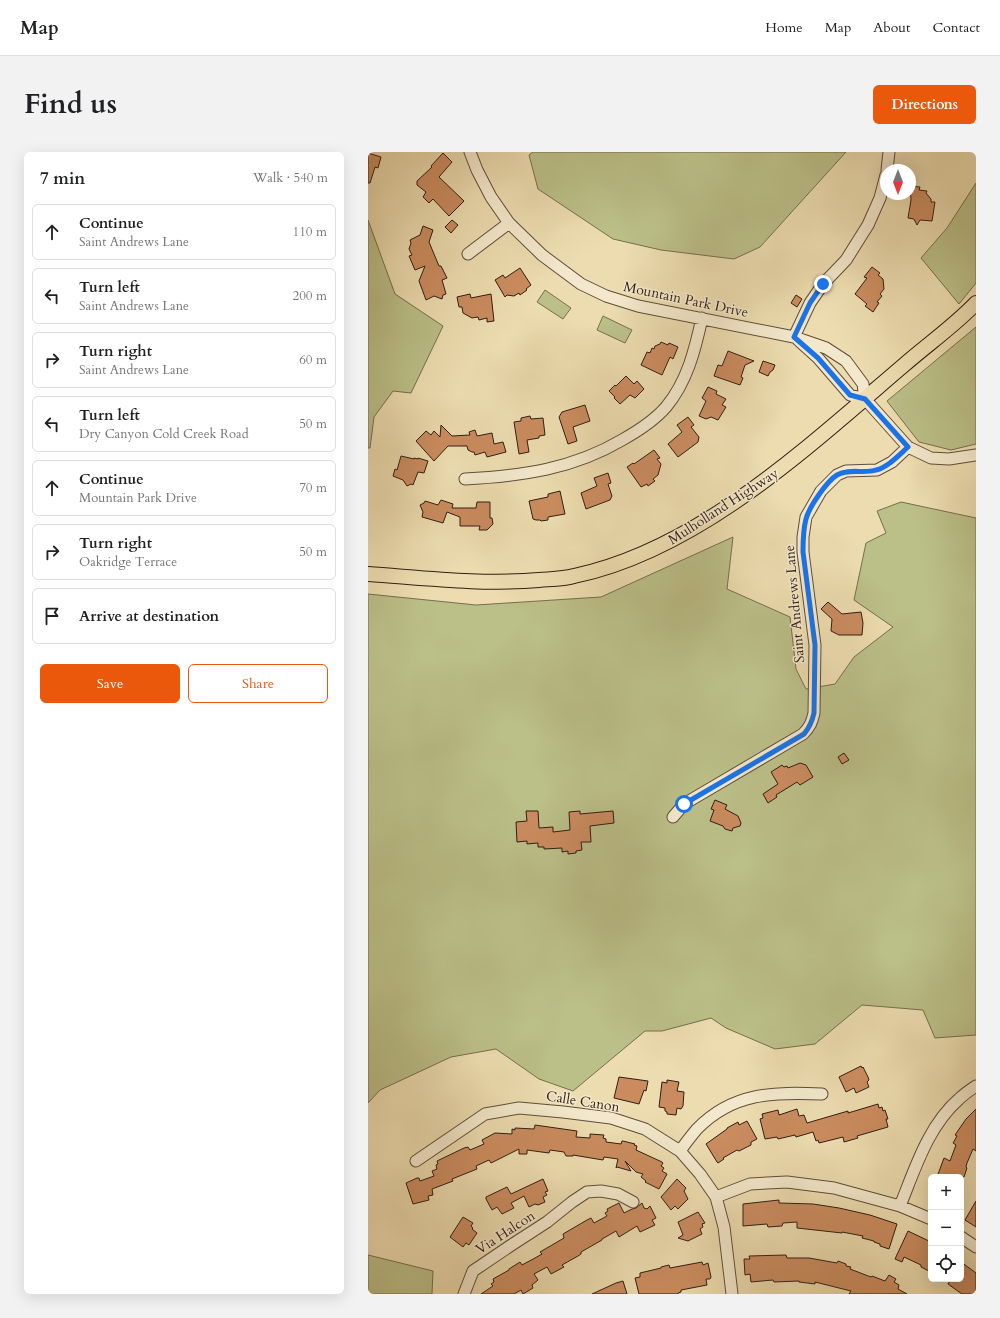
<!DOCTYPE html>
<meta charset="utf-8">
<style>
body{margin:0;font-family:Cardo,serif;background:#f2f2f2;color:#202124}
.controls{position:absolute;right:12px;bottom:12px;display:grid;overflow:hidden;border-radius:6px;box-shadow:0 4px 16px #0002}
.controls button{width:36px;height:36px;display:grid;place-items:center;padding:0;border:0;border-bottom:1px solid #e0e0e0;background:#fff;color:#202124;font:20px sans-serif}
.compass{position:absolute;left:512px;top:12px;width:36px;height:36px;border-radius:50%;background:#fff;box-shadow:0 4px 16px #0002;rotate:180deg}
.stop{position:absolute;width:12px;height:12px;margin:-9px;border:3px solid #1a73e8;border-radius:50%;background:#fff}
.stop.end{background:#1a73e8;border-color:#fff;box-shadow:0 1px 4px #0008}
.list{margin:0;padding:0;list-style:none}
h2{display:flex;justify-content:space-between;align-items:center;height:52px;margin:0;padding:0 16px;font-size:17px}
h2 small{font-size:13px;font-weight:400;color:#757577}
.list li{display:grid;grid-template-columns:26px 1fr auto;gap:12px;align-items:center;box-sizing:border-box;height:56px;margin:0 8px 8px;padding:0 8px;border:1px solid #e0e0e0;border-radius:6px}
.list b{display:block;font-size:15px;white-space:nowrap}
.list p{margin:0;font-size:13px;white-space:nowrap;color:#757577}
.list em{font-size:13px;font-style:normal;color:#757577}
.actions{display:flex;gap:8px;padding:12px 16px}
.actions a{flex:1;padding:9px 0;border:1px solid #ea580c;border-radius:6px;text-align:center;font-size:14px;color:#ea580c}
.actions .main{background:#ea580c;color:#fff}
.icon{flex:none;width:22px;height:22px;fill:none;stroke:currentColor;stroke-width:2;stroke-linecap:round;stroke-linejoin:round}
.map{position:relative;flex:none;width:608px;height:1142px;overflow:hidden;border-radius:6px}
header{display:flex;align-items:center;gap:24px;box-sizing:border-box;height:56px;padding:0 20px;background:#fff;border-bottom:1px solid #e0e0e0}
header strong{font-size:19px}
nav{display:flex;gap:22px;margin-inline-start:auto;font-size:14px}
.intro{display:flex;align-items:center;justify-content:space-between;box-sizing:border-box;height:96px;padding:0 24px}
h1{margin:0;font-size:28px}
.button{padding:10px 18px;border-radius:6px;background:#ea580c;color:#fff;font-size:14px;font-weight:700}
main{display:flex;gap:24px;padding:0 24px}
aside{flex:1;background:#fff;border-radius:6px;box-shadow:0 4px 16px #0002}
.map>svg:first-child{display:block}
.green{fill:#bbbf88;stroke:#766e4e}
.building{fill:#ca8c5f;stroke:#311d14}
.lines{fill:none;stroke-linecap:round;stroke-linejoin:round}
.minor-casing{stroke:#604d3b;stroke-width:13}
.major-casing{stroke:#311d14;stroke-width:16}
.minor{stroke:#f3e8cb;stroke-width:11}
.major{stroke:#ecdcaf;stroke-width:14}
.route{stroke:#1a73e8;stroke-width:5}
.labels{text-anchor:middle;stroke-width:3;stroke-linejoin:round;paint-order:stroke}
.street-label{font-size:14px;fill:#311d14;stroke:#f3e8cb}
</style>
<header>
<strong>Map</strong>
<nav><a>Home</a><a>Map</a><a>About</a><a>Contact</a></nav>
</header>
<div class="intro"><h1>Find us</h1><a class="button">Directions</a></div>
<main>
<aside>
<h2>7 min<small>Walk · 540 m</small></h2>
<ul class="list">
<li><svg class="icon" aria-label="ahead" viewBox="0 0 24 24"><path d="M12 20V5M6 11l6-6 6 6"/></svg><div><b>Continue</b><p>Saint Andrews Lane</p></div><em>110 m</em></li>
<li><svg class="icon" aria-label="left" viewBox="0 0 24 24"><path d="M17 20v-9H6M10 6l-5 5 5 5"/></svg><div><b>Turn left</b><p>Saint Andrews Lane</p></div><em>200 m</em></li>
<li><svg class="icon" aria-label="right" viewBox="0 0 24 24"><path d="M7 20v-9h11M14 6l5 5-5 5"/></svg><div><b>Turn right</b><p>Saint Andrews Lane</p></div><em>60 m</em></li>
<li><svg class="icon" aria-label="left" viewBox="0 0 24 24"><path d="M17 20v-9H6M10 6l-5 5 5 5"/></svg><div><b>Turn left</b><p>Dry Canyon Cold Creek Road</p></div><em>50 m</em></li>
<li><svg class="icon" aria-label="ahead" viewBox="0 0 24 24"><path d="M12 20V5M6 11l6-6 6 6"/></svg><div><b>Continue</b><p>Mountain Park Drive</p></div><em>70 m</em></li>
<li><svg class="icon" aria-label="right" viewBox="0 0 24 24"><path d="M7 20v-9h11M14 6l5 5-5 5"/></svg><div><b>Turn right</b><p>Oakridge Terrace</p></div><em>50 m</em></li>
<li><svg class="icon" aria-label="arrive" viewBox="0 0 24 24"><path d="M6 21V4h12l-3 4 3 4H6"/></svg><div><b>Arrive at destination</b></div></li>
</ul>
<div class="actions"><a class="main">Save</a><a>Share</a></div>
</aside>
<div class="map">
<svg width="608" height="1142" viewBox="0 0 608 1142">
<rect width="100%" height="100%" fill="#ecdcaf"/>
<filter id="stains"><feTurbulence type="fractalNoise" baseFrequency=".005" numOctaves="4"/><feColorMatrix values="0 0 0 0 .2 0 0 0 0 .09 0 0 0 0 .02 0 0 0 .5 -.17"/></filter>
<radialGradient id="worn" r=".72"><stop offset=".6" stop-color="#630" stop-opacity="0"/><stop offset="1" stop-color="#630" stop-opacity=".3"/></radialGradient>
<path class="green" d="M165,0H478L392,95L366,107L293,98L245,87L170,37L161,3Z
M608,31V131L591,152L553,106L579,76Z
M0,68L27,142L75,174L43,241L25,239L6,265L2,296H0Z
M177,138L203,156L195,167L169,150Z
M235,164L264,178L257,191L229,178Z
M608,175V292L583,298L551,290L519,249Z
M533,350L608,366V883L567,886L555,858L494,853L447,892L407,897L358,876L343,866L294,879H277L205,939L171,927L128,897L83,905L12,938L0,951V442L108,453L233,445L365,385L359,437L422,465L428,517L438,537L467,532L486,505L525,475L486,448L498,391L518,381L509,359Z
M0,1103L65,1119L64,1142H0Z"/>
<path class="building" d="M0,1L13,5L10,16L7,15L2,31H0Z
M75,1L84,10L71,25L96,49L81,64L65,47L61,51L55,45L58,40L49,33V29L64,15L63,14Z
M542,34L552,35L551,38L559,39L558,41L563,47V50H567L564,69L552,68L549,73L546,67L540,66L543,48Z
M84,68L90,73L83,81L77,75Z
M55,74L65,78L61,90L71,114H73L79,126L74,128L78,142L75,143L74,147L66,144L58,148L51,129L57,114L47,118L41,104L44,103L41,97L43,91L42,88L52,83Z
M504,115L512,121L510,123L515,127L516,137L512,142L514,144L509,150L511,151L505,160L497,154L499,152L487,142L499,126L496,125Z
M152,116L163,133L158,137L159,138L152,143L151,141L146,144L139,143L137,145L127,128L135,123L137,126Z
M102,142L103,146L123,142L126,169L119,170V166L111,168L110,165L104,166L95,161L94,155H91L89,145Z
M428,143L434,147L429,155L423,151Z
M293,190L300,193L301,191L310,195L305,207L302,205L294,223L273,213L279,200L282,201L284,196L286,197L287,194L292,192Z
M360,199L386,209L377,213L373,225L375,226L372,233L346,224L350,213L354,214Z
M395,209L407,213L405,218L402,220L400,224L391,220Z
M258,224L266,232L269,229L276,237L267,246L262,243L252,252L246,246L247,245L241,239L247,233L248,234Z
M340,235L349,239L348,242L358,247L354,253L358,255L350,268L343,265L338,267L331,264L338,249L334,246Z
M217,253L222,269L205,275L209,289L200,292L191,265L194,260Z
M162,264L163,267L175,266L177,283L171,284V286L159,288L161,300L151,302L146,270L153,269V266Z
M320,265L326,273L323,275L331,285L330,290L310,305L300,292L314,280L309,273Z
M73,273L84,284L102,283L101,280L107,278L109,284L124,281L126,292L135,290L138,300L119,305L117,300L107,303L106,300H104L100,298L99,294H80L66,309L48,289L58,279L63,283L66,279L72,285Z
M286,298L292,306L289,307L293,312L290,323L285,327L287,329L280,334L279,332L273,335L259,315L265,311L266,312Z
M33,304L46,307V306L50,307V306L60,309L56,321L50,320L45,333L43,332L39,334L35,328L25,324L27,317L29,318Z
M240,321L243,331L240,332L244,344L242,348L218,357L213,341L229,334L226,326Z
M192,339L197,362L180,365V368L173,369L172,368H168L165,367L161,349L180,345V342Z
M73,348L85,352L84,356H108L109,350H122V366H124L125,372L119,378H111L112,374H92V365L79,360L75,371L54,365L55,360L52,353L56,351L57,349L70,353Z
M460,450L474,462L493,460L495,471L494,483H471L463,479L464,467L453,457Z
M476,601L481,608L474,612L470,605Z
M432,611L438,613L445,625L432,633L429,630L408,643L409,645L400,651L395,642L410,632L403,620L414,613L416,615L419,614L420,616Z
M347,648L359,653L357,657L370,664L373,671L372,674L365,676L364,679L357,677L355,674L342,669L346,658L343,657Z
M158,659H170L171,676L185,675V680L202,678L201,660L212,659V662L245,659L246,671L222,674L223,690H213L214,698L208,699V701L200,702V699L194,700V696L176,697V695H170V691L159,692V689L149,690L148,670L159,669Z
M493,914L494,916L495,915L500,925L501,928L499,930L501,935L488,941L486,936L478,940L471,925Z
M251,925L280,929L278,939L276,938L271,952L246,946Z
M299,928L311,930L309,939L316,940L315,954L313,957L309,956L308,963L299,962V960L297,959V956L291,955L294,930L299,931Z
M510,952L511,956L514,955L515,959L517,958L520,967H518L520,975L489,984L490,986L476,990L475,985L451,991L450,988L448,989L445,980L428,985L427,983L410,987L409,985L397,987L392,967L395,966L394,962L410,958L411,963L429,957L431,964L436,963L439,971L480,959V961Z
M608,957V999L605,997L599,1011L598,1015L599,1016L596,1025H569L576,1006L582,1009L588,993L585,991L589,984L587,983L598,967Z
M379,969L389,987L383,990V993L371,999L369,998L355,1006L356,1007L350,1011L349,1010L338,992L359,977V976L370,970L371,973Z
M167,973L209,979L208,985L222,986V982L236,983L235,986L238,987V990L253,992L254,989H255L267,992L266,993L269,994L268,998L294,1010L295,1011L293,1014L296,1016L294,1019L299,1022L291,1037L277,1030L278,1029L273,1025L275,1022L268,1020L257,1009L263,1019L249,1015L248,1016L250,1007L236,1005L235,1008L205,1003V1004H198L196,1000L182,998L181,1001L159,998V1002H151V997L123,1011L121,1008L108,1014L109,1017L84,1027L85,1029L64,1037L65,1043L60,1044L61,1048L45,1052L38,1031L49,1026H51L52,1029L66,1024L64,1019L69,1017L68,1013L70,1012L69,1009L96,996L100,995L102,998L116,992L114,988L127,981L144,982V977L147,978V976L166,977Z
M175,1027L180,1039L177,1040L179,1043L175,1045L177,1050L170,1053L167,1052L161,1055L156,1044L143,1051L146,1056L134,1062L129,1055L124,1058L118,1047V1045L139,1035L143,1042Z
M309,1027L318,1036L316,1039L320,1047L310,1057L307,1054L303,1058L293,1045Z
M411,1048V1051L445,1052L471,1056L502,1063L529,1072L521,1097L512,1094V1092L506,1090V1089L494,1086L495,1084L474,1080V1081L429,1076V1070L415,1071L414,1074L400,1075L399,1072L375,1074V1052Z
M608,1049V1075L597,1068Z
M251,1051L256,1061L264,1057L268,1056L274,1051L276,1056L279,1057L282,1054L288,1066L284,1068L287,1073L272,1080L269,1074L251,1085L248,1079L234,1087V1088L213,1100V1102L210,1104L194,1113L196,1115L183,1122L179,1115L166,1122L170,1128L164,1133L165,1136L155,1142L153,1138L146,1142H113L125,1134L123,1132L126,1130L125,1127L141,1118V1117L152,1110L154,1113L167,1106L174,1102L172,1100L196,1086L195,1082L219,1068L223,1066L226,1071L239,1064L237,1061L240,1059L239,1057Z
M330,1060L337,1071L334,1072L335,1075L332,1077L334,1082L320,1089L310,1086L315,1083L310,1070Z
M95,1065L105,1071L103,1074L105,1076L104,1077L109,1081L101,1093L98,1091L95,1095L82,1085Z
M540,1079L563,1090V1120L553,1115V1113L536,1105L534,1110L527,1107Z
M418,1103L419,1106H441L469,1111L470,1109L478,1112V1114L483,1115L482,1117L503,1125L504,1124L517,1129L521,1123L528,1127L526,1130L531,1133L530,1137L539,1142H481L483,1139L447,1130V1132L431,1130V1129L406,1130L405,1128L383,1130L382,1122L377,1123L376,1107H382L381,1104Z
M334,1110L335,1113L340,1111L343,1125L342,1127H338L339,1133L313,1138V1140L310,1141V1142H271L267,1126L272,1125V1121L293,1116V1115L301,1113L302,1116Z
M593,1110L608,1121V1142H594L580,1132L583,1127H593Z
M255,1129L259,1142H224L248,1131Z"/>
<g class="lines">
<g class="minor-casing">
<path id="minor" d="M102,0L109,18L123,45L141,71L174,103L213,132L238,144L270,154L426,185L458,196L478,209L495,232L497,247
M519,18L521,0
M100,102L141,71
M426,185L442,151L455,132L478,108L500,73L512,46L518,23
M430,188L450,206L482,243L497,247
M497,247L540,295L563,306L581,307L608,303
M97,327C154,324 205,317 254,288C270,279 286,269 298,255C319,230 327,198 334,166
M305,665L316,652L435,582C442,575 444,570 446,561L447,493L435,400V385L438,365L453,339L469,323L478,319L509,318L524,310L540,295
M312,999C317,992 323,984 329,977C365,940 406,940 454,942
M48,1009L117,962L151,956L195,960L243,966L277,977L312,999L332,1022L348,1045L356,1075L364,1142
M348,1045L382,1032L419,1030L466,1036L532,1054L563,1067
M532,1054C547,1017 560,974 591,947C596,942 602,938 608,934
M593,1085L608,1095
M96,1142L105,1119L145,1092L179,1070L204,1050L219,1040L233,1039L250,1042L265,1050"/>
</g>
<g class="major-casing">
<path id="major" d="M0,422C57,426 114,433 171,428C183,427 195,427 206,424C331,398 442,293 536,213C560,192 586,174 608,151"/>
</g>
<use href="#minor" class="minor"/>
<use href="#major" class="major"/>
</g>
<g class="lines">
<path class="route" d="M316,652L436,582C442,575 444,570 446,561L447,493L435,400C435,389 435,378 438,367C441,355 459,329 469,323C481,316 496,322 508,318C520,315 531,303 540,295L497,247L482,243L450,206L426,185L442,151L455,132"/>
</g>
<g class="labels">
<g class="street-label">
<text transform="translate(318 147) rotate(12)" y="5">Mountain Park Drive</text>
<text transform="translate(355 354) rotate(-33)" y="5">Mulholland Highway</text>
<text transform="translate(426 452) rotate(-95)" y="5">Saint Andrews Lane</text>
<text transform="translate(215 949) rotate(9)" y="5">Calle Canon</text>
<text transform="translate(137 1080) rotate(-33)" y="5">Via Halcon</text>
</g>
</g>
<rect width="100%" height="100%" filter="url(#stains)"/>
<rect width="100%" height="100%" fill="url(#worn)"/>
</svg>
<div class="controls">
<button>+</button>
<button>−</button>
<button><svg class="icon" aria-label="locate" viewBox="0 0 24 24"><circle cx="12" cy="12" r="6"/><path d="M12 2v4M12 18v4M2 12h4M18 12h4"/></svg></button>
</div>
<svg class="compass" viewBox="-18 -18 36 36"><path d="M0-13l5 13h-10z" fill="#e53935"/><path d="M0 13l5-13h-10z" fill="#757577"/></svg>
<div class="stop" style="left:316px;top:652px"></div>
<div class="stop end" style="left:455px;top:132px"></div>
</div>
</main>
